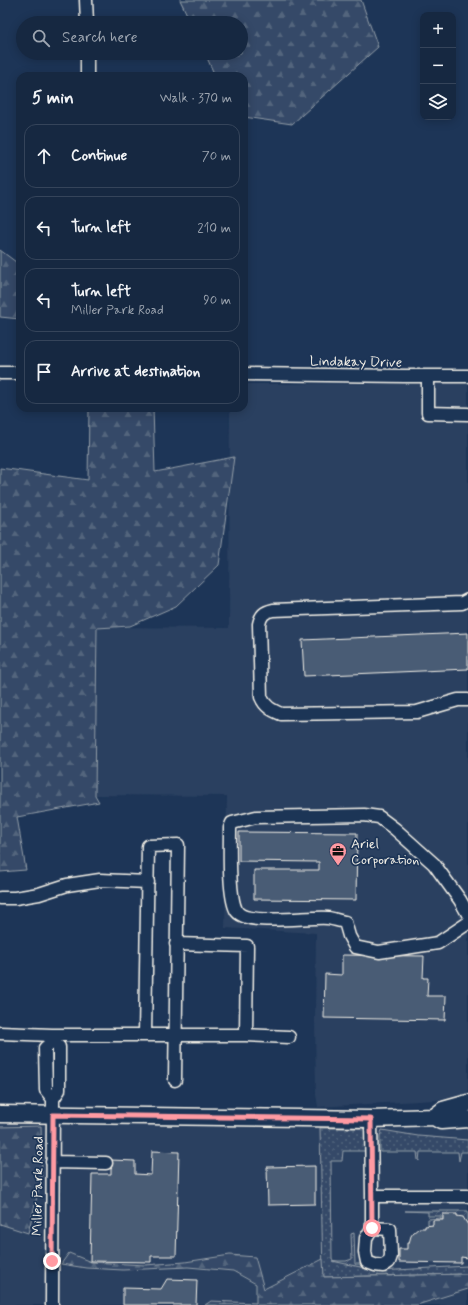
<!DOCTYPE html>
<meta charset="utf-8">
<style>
body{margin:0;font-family:Mynerve,sans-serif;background:#23344c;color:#f1f3f6}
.controls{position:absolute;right:12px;top:12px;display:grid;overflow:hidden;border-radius:8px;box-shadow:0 2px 10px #0003}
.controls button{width:36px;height:36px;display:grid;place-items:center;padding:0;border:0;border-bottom:1px solid #35445a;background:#162841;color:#f1f3f6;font:20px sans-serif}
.stop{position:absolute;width:12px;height:12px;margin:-9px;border:3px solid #ff9aa2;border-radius:50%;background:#fff}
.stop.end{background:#ff9aa2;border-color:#fff;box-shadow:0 1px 4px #0008}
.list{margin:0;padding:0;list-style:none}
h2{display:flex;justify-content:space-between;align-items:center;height:52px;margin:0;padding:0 16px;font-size:17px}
h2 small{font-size:13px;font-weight:400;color:#9ea6b1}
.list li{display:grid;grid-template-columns:26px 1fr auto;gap:12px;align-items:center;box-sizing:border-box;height:64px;margin:0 8px 8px;padding:0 8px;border:1px solid #35445a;border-radius:12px}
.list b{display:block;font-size:15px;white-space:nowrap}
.list p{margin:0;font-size:13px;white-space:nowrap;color:#9ea6b1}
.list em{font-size:13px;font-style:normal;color:#9ea6b1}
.icon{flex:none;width:22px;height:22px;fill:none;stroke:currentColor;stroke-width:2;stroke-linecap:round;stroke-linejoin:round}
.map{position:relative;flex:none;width:468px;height:1305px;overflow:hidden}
.search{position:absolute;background:#162841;box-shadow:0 2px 10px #0003;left:16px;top:16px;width:232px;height:44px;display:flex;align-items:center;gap:10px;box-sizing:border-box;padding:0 14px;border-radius:22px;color:#9ea6b1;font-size:15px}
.panel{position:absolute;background:#162841;box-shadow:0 2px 10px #0003;left:16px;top:72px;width:232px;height:340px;border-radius:12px}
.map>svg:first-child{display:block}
.built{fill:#2a4060}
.grass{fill:url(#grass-dots);stroke:#949ea8}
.forest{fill:url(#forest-firs);stroke:#949ea8}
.garden{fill:url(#garden-furrows);stroke:#949ea8}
.building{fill:#485b74;stroke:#f4f1e8}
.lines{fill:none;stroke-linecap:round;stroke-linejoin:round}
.minor-casing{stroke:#f4f1e8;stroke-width:15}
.major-casing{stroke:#f4f1e8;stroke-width:19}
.minor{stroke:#1d3557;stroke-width:12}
.major{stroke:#1d3557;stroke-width:16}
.route{stroke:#ff9aa2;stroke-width:5}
.labels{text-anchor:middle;stroke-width:3.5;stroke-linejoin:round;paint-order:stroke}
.street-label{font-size:14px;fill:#f4f1e8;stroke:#1d3557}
.poi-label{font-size:14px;fill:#f4f1e8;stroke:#1d3557;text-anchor:start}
</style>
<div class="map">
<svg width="468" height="1305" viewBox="0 0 468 1305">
<defs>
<pattern id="grass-dots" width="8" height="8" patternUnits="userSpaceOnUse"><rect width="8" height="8" fill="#354a67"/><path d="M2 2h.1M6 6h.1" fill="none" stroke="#53657d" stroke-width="1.8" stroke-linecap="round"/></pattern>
<pattern id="forest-firs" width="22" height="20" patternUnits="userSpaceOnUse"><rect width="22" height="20" fill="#354a67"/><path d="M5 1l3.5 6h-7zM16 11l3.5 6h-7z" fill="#53657d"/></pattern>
<pattern id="garden-furrows" width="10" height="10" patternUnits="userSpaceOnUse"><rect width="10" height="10" fill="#354a67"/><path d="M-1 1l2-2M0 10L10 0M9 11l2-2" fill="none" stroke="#53657d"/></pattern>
</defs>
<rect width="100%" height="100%" fill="#1d3557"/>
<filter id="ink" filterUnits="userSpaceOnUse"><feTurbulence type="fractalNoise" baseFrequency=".025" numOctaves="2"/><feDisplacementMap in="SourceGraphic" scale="8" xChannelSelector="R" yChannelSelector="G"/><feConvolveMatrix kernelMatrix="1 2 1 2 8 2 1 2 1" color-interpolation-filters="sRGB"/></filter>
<g filter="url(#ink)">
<path class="built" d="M468,383V1098L318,1107L316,1095L315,1020L316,933L225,928L227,796L95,795L97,627L229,628L230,408H244V384Z
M0,1114L468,1121V1305H0Z"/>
<path class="grass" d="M320,1128H363L369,1135L367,1151H343L342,1161H331L332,1260L379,1271L467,1266L468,1274L323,1277Z
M382,1130L418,1136L468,1140V1152H461L459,1161L458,1152H420L419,1161L418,1160L417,1152H380V1136Z"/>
<path class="forest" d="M180,0H361L378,47L292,124L244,117V76H215L205,53H241V23H191Z
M0,250L20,265V319L0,317Z
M89,408H153L155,472L234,457L219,565L176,606L130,626L97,628L95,795L99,802L17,817L26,870L0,872V468L88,480Z
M41,1126L42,1176L28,1233L0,1224V1127Z
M69,1253L91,1262L145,1265L185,1262L230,1255L255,1257L264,1289L323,1259L324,1277L468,1274V1289L417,1305H205L211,1301L256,1303V1284L233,1271L188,1267L123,1270L86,1268L61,1264Z"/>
<path class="garden" d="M405,1211H468V1225C463,1214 454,1216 443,1214V1220H434L433,1225L428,1226V1219L441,1218V1216H428V1212Z
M354,1233L355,1264H364L379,1271L332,1261H346L352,1259L351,1234Z"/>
<path class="building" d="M468,633V669L304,676L302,640Z
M239,832L357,833L356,900L254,899V870H319V862L239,861Z
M342,955L424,956L423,978H428L427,996H446L445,1020L324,1018L325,974L342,975Z
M152,1151L179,1152L176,1256H151V1262L90,1261L92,1174H111V1160L135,1161V1174L151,1175Z
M315,1166V1204L268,1205L267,1167Z
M443,1214H457V1216L463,1217L466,1222L468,1225V1258L461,1257V1263L399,1262V1249H407V1243H409L411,1236L413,1233L419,1228H425V1226L433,1225V1220H443Z
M167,1279L197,1280L196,1305H123V1288L161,1289Z"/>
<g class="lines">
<g class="minor-casing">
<path id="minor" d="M86,0L87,23
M87,53V76
M0,373H20
M244,374L405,376H468
M428,376V413L468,414
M468,600L462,603L273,610C264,612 261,615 259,624L261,697C265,707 272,710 281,714L417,712L458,700H468
M0,898H15L39,894L67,885L100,880L148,882
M468,914L460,900L434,864L395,829L379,817L364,815L256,817L232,823L230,828C230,847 228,894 236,910C244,927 310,916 328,918C333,919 340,921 345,922L349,936L355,947L379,952L438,943L468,923
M176,944L247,946L246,1035
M0,1033L52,1035V1042
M52,1035H246L289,1037
M145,1035L148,846L178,845L175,1080
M52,1042L45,1048L46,1090L53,1099
M371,1119L372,1196H468
M52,1162L106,1163
M372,1196V1228L366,1238L365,1252L367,1262L375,1265L383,1266L389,1262L391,1256L390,1229L372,1228
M52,1305L53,1099L59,1090V1047L52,1042"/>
</g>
<g class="major-casing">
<path id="major" d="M0,1114L371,1119L434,1117L441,1121L468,1119
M434,1117L443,1110L468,1103"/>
</g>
<use href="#minor" class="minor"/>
<use href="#major" class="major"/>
</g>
</g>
<g class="lines" filter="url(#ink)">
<path class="route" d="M52,1261L53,1115L371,1119L372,1228"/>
</g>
<defs>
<g id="office-pin" transform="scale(0.9)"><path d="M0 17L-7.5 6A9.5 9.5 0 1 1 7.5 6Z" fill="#ff9aa2" stroke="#1d3557"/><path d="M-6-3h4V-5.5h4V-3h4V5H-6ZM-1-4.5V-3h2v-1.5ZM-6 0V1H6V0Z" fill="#111"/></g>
</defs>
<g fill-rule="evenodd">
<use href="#office-pin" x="338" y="851"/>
</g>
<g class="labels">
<g class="street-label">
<text transform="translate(356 361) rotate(1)" y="5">Lindakay Drive</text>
<text transform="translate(37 1186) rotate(-89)" y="5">Miller Park Road</text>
</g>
<g class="poi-label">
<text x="351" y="848">Ariel<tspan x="351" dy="16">Corporation</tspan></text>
</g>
</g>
</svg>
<div class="controls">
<button>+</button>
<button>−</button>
<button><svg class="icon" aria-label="layers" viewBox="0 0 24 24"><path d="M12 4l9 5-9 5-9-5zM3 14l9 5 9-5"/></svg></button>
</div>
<div class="stop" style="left:372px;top:1228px"></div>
<div class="stop end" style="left:52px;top:1261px"></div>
<div class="search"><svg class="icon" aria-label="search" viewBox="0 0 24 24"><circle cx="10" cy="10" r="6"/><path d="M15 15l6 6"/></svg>Search here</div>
<section class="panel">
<h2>5 min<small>Walk · 370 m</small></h2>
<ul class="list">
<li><svg class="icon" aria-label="ahead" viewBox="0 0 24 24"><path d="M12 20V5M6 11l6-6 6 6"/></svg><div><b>Continue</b></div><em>70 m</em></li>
<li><svg class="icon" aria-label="left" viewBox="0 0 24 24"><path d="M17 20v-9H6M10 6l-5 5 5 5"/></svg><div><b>Turn left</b></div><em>210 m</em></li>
<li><svg class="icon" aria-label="left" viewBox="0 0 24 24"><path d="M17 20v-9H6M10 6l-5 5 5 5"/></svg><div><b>Turn left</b><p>Miller Park Road</p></div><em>90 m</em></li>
<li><svg class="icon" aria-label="arrive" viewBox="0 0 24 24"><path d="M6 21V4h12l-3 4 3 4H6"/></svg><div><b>Arrive at destination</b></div></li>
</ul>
</section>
</div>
